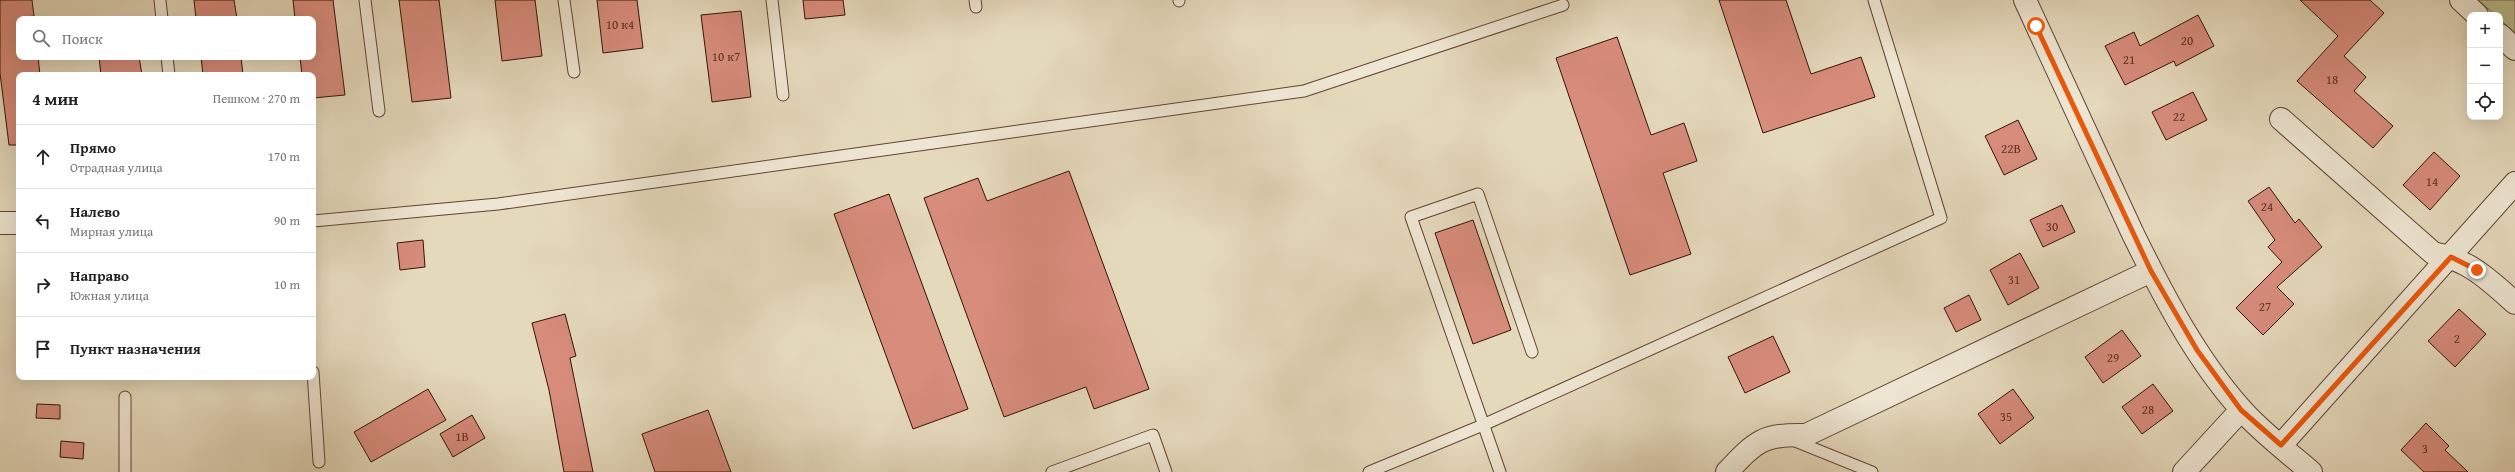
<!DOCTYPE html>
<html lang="ru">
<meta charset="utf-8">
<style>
body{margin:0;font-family:"Gentium Book Plus",serif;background:#f2f2f2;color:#222}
.controls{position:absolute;right:12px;top:12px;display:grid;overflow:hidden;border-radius:8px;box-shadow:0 4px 16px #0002}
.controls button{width:36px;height:36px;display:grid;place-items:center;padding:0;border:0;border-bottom:1px solid #e0e0e0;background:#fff;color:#222;font:20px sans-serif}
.stop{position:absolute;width:12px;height:12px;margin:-9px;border:3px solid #ea580c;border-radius:50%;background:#fff}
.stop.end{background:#ea580c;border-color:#fff;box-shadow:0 1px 4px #0008}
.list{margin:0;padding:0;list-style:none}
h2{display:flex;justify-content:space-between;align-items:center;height:52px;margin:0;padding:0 16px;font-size:17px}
h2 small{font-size:13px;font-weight:400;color:#767676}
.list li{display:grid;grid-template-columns:26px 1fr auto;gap:12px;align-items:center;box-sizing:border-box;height:64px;padding:0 16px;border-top:1px solid #e0e0e0}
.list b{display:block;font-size:15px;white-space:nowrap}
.list p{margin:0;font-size:13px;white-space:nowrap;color:#767676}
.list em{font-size:13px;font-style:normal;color:#767676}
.icon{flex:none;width:22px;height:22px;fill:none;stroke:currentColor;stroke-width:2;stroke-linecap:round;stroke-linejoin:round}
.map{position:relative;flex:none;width:2515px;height:472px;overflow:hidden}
.search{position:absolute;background:#fff;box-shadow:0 4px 16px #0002;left:16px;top:16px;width:300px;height:44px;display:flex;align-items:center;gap:10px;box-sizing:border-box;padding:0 14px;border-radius:8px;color:#767676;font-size:15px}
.panel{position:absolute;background:#fff;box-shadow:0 4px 16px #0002;left:16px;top:72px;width:300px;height:308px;border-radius:8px}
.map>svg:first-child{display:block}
.green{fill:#babe8d;stroke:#776949}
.building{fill:#d88c7c;stroke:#341405}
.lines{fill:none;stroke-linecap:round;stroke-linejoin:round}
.service-casing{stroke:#604533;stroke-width:13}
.minor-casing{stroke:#604533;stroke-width:24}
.service{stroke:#eee6d3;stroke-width:11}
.minor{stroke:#eee6d3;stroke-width:22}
.route{stroke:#ea580c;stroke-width:5}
.labels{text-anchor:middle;stroke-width:3.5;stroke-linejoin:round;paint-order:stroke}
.number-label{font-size:13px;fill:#5d3223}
</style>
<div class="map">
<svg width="2515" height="472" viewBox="0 0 2515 472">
<rect width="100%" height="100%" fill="#e5d9bc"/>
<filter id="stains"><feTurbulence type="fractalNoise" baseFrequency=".005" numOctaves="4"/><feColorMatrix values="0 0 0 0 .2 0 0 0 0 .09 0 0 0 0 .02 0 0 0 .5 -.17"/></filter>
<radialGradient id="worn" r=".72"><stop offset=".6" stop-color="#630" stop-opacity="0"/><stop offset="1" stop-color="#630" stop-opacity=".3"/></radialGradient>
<path class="green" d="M2478,0H2515V33L2500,20V15H2495Z"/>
<path class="building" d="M0,0H32L34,16L19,18V57H38L40,75H19V145H9L0,73Z
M194,0H234L237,19H196Z
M293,0H333L345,95L313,98V75H302L300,57H313V19H295Z
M399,0H439L451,98L412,102Z
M495,0H535L542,56L502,61Z
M597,0H637L643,48L603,53Z
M803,0H843L845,15L805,19Z
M1719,0H1786L1811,74L1861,57L1875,97L1763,133Z
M2300,0H2370L2384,13L2344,56L2366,77L2354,91L2393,126L2373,148L2297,81L2338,36Z
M741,11L751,97L712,102L701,15Z
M2198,15L2214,46L2176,66L2174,61L2125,85L2105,46L2134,32L2140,46Z
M1617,37L1651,135L1684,123L1697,161L1663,173L1691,254L1630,275L1556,58Z
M99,57H139L142,75H101Z
M201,57H241L243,75H203Z
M2193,92L2207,120L2166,140L2152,112Z
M2018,120L2037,159L2004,175L1985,136Z
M2434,152L2460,176L2430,210L2403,185Z
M1069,171L1149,389L1094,409L1086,387L1004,417L924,198L978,178L987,201Z
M2269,187L2295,223L2299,219L2322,247L2277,287L2294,304L2263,335L2236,308L2282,262L2268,247L2275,240L2248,201Z
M889,194L968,409L913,429L834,214Z
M2062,205L2075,232L2043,247L2030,220Z
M1473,220L1511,330L1473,344L1435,233Z
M423,240L425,267L400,270L397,243Z
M2020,253L2039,288L2008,305L1990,270Z
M1969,295L1981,320L1956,332L1944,308Z
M2459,309L2486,334L2455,367L2428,341Z
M565,314L576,356L570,358L593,472H564L549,390L532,323Z
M2122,330L2141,356L2103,383L2085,357Z
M1773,336L1790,372L1745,393L1728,357Z
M2153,384L2173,411L2142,434L2122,407Z
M428,389L446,420L371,462L354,432Z
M2013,389L2034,418L2000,444L1978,414Z
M37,404L60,405V419L36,418Z
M708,410L731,472H655L642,434Z
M472,415L485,438L453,457L440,434Z
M2426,423L2449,446L2445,450L2468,472H2424L2401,450Z
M61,441L84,443L83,459L60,457Z"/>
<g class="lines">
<g class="service-casing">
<path id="service" d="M160,0L162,19
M365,0L379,111
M564,0L574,72
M772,0L783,95
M975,0L976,7
M1179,0V1
M167,57L169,75
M313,221L498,204L1304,91L1563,5
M313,372L319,462
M125,397V472
M1795,441L1872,472
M1052,472L1153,435L1166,472
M1369,472L1483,425L1941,218L1874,0
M1500,472L1411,217L1478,194L1532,352"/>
</g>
<g class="minor-casing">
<path id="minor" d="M2025,0L2133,234C2163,295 2196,359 2241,409C2261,432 2288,452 2311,472
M2461,0L2477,15
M2500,35L2515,49
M2281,119L2433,253C2469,260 2488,279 2515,303
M0,223H19
M2281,445L2515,183
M1727,472C1756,441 1763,434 1806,435L2151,271
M2184,472L2241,410"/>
</g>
<use href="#service" class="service"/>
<use href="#minor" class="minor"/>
</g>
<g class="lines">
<path class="route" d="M2036,26L2151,271L2197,350L2241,410L2281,445L2451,257L2477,270"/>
</g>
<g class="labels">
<g class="number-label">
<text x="620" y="29">10 к4</text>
<text x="2187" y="45">20</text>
<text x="726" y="61">10 к7</text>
<text x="2129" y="64">21</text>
<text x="2332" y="84">18</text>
<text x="2179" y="121">22</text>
<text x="2011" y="153">22В</text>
<text x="2432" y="186">14</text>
<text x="2267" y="211">24</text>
<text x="2052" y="231">30</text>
<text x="2014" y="284">31</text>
<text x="2265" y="311">27</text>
<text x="2457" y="343">2</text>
<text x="2113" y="362">29</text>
<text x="2148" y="414">28</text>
<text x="2006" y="421">35</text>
<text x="462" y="441">1В</text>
<text x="2425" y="453">3</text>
</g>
</g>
<rect width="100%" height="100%" filter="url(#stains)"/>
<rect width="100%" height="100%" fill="url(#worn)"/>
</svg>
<div class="controls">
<button>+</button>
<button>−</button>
<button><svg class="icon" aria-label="locate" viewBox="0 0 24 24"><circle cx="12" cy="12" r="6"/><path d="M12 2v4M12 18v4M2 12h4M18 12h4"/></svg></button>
</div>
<div class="stop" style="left:2036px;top:26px"></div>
<div class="stop end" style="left:2477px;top:270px"></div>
<div class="search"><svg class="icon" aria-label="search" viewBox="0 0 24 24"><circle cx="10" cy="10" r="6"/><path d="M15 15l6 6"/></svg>Поиск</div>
<section class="panel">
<h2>4 мин<small>Пешком · 270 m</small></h2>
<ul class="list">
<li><svg class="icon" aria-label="ahead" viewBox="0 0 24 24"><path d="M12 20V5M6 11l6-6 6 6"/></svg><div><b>Прямо</b><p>Отрадная улица</p></div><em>170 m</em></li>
<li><svg class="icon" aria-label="left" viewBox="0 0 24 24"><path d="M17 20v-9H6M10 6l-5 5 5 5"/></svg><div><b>Налево</b><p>Мирная улица</p></div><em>90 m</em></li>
<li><svg class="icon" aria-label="right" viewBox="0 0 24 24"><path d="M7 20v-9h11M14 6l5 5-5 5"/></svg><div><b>Направо</b><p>Южная улица</p></div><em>10 m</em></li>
<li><svg class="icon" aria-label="arrive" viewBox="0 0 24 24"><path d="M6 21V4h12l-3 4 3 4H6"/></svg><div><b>Пункт назначения</b></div></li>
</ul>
</section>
</div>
